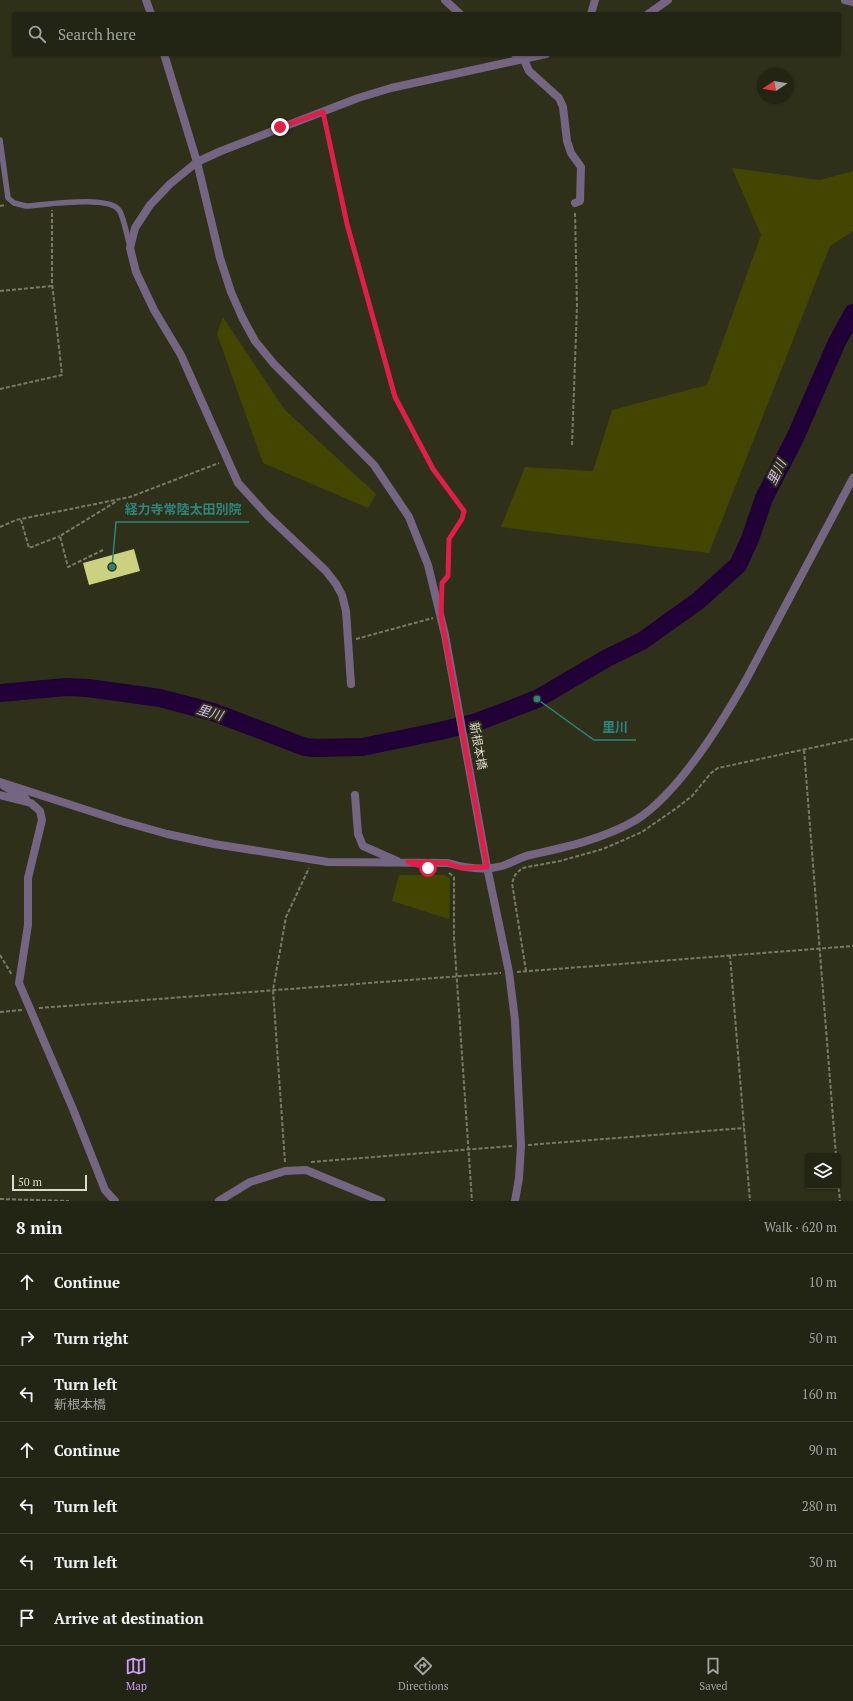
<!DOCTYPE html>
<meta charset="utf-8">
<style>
body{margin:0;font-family:"PT Serif","Noto Sans JP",serif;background:#2a2c1d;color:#f1f3f6}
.controls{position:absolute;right:12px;bottom:12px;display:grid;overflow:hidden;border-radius:4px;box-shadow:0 1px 3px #0004}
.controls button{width:36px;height:36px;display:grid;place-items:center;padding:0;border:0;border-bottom:1px solid #3f4134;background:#222414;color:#f1f3f6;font:20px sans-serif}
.compass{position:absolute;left:757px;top:68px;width:36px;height:36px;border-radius:50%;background:#222414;box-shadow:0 1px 3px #0004;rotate:258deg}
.scale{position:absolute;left:12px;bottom:10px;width:75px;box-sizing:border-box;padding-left:4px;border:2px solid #dadbce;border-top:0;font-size:11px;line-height:14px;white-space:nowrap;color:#dadbce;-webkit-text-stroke:3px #2e301a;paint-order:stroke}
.stop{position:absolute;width:12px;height:12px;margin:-9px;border:3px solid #e11d48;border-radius:50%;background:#fff}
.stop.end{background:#e11d48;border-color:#fff;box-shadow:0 1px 4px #0008}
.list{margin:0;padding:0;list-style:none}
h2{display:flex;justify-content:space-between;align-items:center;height:52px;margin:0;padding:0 16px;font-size:17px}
h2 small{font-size:13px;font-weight:400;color:#a2a4a0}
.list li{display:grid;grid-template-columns:26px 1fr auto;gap:12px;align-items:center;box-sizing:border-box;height:56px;padding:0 16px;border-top:1px solid #3f4134}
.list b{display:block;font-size:15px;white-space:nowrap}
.list p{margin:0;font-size:13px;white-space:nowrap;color:#a2a4a0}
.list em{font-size:13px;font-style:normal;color:#a2a4a0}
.icon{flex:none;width:22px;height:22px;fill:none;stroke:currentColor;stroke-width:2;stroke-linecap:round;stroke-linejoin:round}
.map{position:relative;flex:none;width:853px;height:1201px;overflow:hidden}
.search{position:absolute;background:#222414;box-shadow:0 1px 3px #0004;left:12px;right:12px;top:12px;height:44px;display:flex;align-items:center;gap:10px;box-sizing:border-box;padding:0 14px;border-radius:4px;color:#a2a4a0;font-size:15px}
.sheet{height:444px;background:#222414}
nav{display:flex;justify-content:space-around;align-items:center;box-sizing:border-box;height:56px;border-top:1px solid #3f4134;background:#222414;font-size:11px;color:#a2a4a0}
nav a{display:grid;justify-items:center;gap:2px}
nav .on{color:#d09dff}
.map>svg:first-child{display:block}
.green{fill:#434600}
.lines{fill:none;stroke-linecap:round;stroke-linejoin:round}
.river{stroke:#200037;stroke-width:18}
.building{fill:#cbd17f}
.path{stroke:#787a68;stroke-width:2;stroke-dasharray:4 2;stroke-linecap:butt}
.service{stroke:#746582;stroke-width:5.5}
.minor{stroke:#746582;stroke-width:8}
.tertiary{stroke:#746582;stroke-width:8}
.route{stroke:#e11d48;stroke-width:5}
.labels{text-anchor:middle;stroke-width:4;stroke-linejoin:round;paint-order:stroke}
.street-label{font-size:12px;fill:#dadbce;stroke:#2e301a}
.water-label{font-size:13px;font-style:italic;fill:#d7bcf3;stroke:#2e301a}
.leader{fill:none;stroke:#2d857c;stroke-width:1.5}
.callout-dot{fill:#2d857c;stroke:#2e301a;stroke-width:1.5}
.callout-label{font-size:13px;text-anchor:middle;font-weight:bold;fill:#2d857c;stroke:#2e301a;stroke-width:4;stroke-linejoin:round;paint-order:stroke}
</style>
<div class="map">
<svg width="853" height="1201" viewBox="0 0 853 1201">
<rect width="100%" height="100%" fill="#2e301a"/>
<path class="green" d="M732,168L820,180L853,171V231L830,246L709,553L501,527L525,467L593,471L612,410L707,385L761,235Z
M223,317L285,410L376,494L368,508L263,463L217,334Z
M399,875H445L450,878L449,919L392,901Z"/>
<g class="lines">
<path class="river" d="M0,693L66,687L88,688L160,698L213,712L305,747L316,748L362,747L440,731L477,722L537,699L607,658L642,641L698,601L738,565L750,539L764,498L795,438L837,342L853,313"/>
</g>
<path class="building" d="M134,549L140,571L89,585L83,563Z"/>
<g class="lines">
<path class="path" d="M325,121L347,224L395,397L433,469L464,511L462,519L449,539L448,576L442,584
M0,206L5,205
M0,291L52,286
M0,389L62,375L52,283V210
M572,445L577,306L575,212
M21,520L29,548L60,536
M0,527L16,520L130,497L219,463
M103,550L68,567L60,536L117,501
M356,639L433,618
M804,750L836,1156
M449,873L454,877V938L472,1201
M0,955L12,975
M730,955L750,1201
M526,971L512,883L515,875L522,868L560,861L603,849L642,832L678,807L692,796L711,773L718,768L853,739
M517,972L853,946
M39,1008L501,973
M0,1012L22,1010
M528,1145L744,1128
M285,1162L273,990L286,917L309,868
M311,1162L512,1146
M838,1182L840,1201
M0,1199L69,1201"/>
<path class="service" d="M0,140L8,198L14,203L26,206C45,205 108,195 119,210C124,217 127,237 130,246"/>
<path class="minor" d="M845,0L853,2
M591,14L595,0
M648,14L668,0
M524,60L529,71L559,98L563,107L567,141L571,153L581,167L580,201L575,203
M351,684L346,611L342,595L336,584L326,571L268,516L238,483L181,355L154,310L136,272L130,248L135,228L150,205L170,184L197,162L221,151L358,98L391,88L546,54
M0,782L121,821L167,834L214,844L328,862L448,863C465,868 484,871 502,866C512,863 520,857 530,855C567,847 603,839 636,820C679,793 721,724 746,680L853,478
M4,786L26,799
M0,795L31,803L40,811L42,820L28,878V925L19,983L73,1109L105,1190L115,1201
M355,795L358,834L363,846L397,861
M219,1201L250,1182L285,1171L306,1170L381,1201"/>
<path class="tertiary" d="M146,0L151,14
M445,0L460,14
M164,54L197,162L220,258L231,292L242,317L255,341L274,364L374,465L409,517L428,565L445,635L487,867L509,972L515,1020L521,1146L519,1178L515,1201
M515,54L524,60"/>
</g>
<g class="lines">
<path class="route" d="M280,127L323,112L347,224L395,397L433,469L464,511L462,519L449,539L448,576L442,583L441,616L487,867L461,868L448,863L408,862L428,868"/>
</g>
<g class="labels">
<g class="street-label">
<text transform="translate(478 746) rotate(80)" y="4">新根本橋</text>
</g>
<g class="water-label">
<text transform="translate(776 472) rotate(-64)" y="5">里川</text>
<text transform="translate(210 712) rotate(17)" y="5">里川</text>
</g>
</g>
<path class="leader" d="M112 567L116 522H249M537 699L594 740H636"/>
<g class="callout-dot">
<circle cx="112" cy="567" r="4"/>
<circle cx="537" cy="699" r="4"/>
</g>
<g class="callout-label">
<text x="183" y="514">経力寺常陸太田別院</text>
<text x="615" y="732">里川</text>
</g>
</svg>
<div class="controls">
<button><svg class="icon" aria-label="layers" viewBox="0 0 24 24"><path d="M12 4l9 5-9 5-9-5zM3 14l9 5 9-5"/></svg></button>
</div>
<svg class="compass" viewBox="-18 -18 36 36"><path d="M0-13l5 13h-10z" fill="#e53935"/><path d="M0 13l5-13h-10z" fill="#a2a4a0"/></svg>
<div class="scale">50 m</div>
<div class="stop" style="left:428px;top:868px"></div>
<div class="stop end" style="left:280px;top:127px"></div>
<div class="search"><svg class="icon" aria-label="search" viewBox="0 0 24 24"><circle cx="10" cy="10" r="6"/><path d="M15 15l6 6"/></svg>Search here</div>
</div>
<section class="sheet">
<h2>8 min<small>Walk · 620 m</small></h2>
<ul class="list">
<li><svg class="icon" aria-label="ahead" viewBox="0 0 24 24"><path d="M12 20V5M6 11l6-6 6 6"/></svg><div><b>Continue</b></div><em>10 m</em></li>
<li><svg class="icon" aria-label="right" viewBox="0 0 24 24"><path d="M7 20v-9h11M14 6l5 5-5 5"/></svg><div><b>Turn right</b></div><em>50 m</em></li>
<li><svg class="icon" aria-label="left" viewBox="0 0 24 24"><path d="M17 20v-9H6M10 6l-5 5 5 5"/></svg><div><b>Turn left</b><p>新根本橋</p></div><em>160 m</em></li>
<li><svg class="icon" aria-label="ahead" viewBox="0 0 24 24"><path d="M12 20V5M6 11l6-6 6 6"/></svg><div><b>Continue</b></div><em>90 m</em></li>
<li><svg class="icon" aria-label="left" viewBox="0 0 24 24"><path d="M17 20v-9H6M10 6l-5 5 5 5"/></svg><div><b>Turn left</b></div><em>280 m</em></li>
<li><svg class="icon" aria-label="left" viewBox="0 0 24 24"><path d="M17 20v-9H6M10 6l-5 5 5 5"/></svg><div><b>Turn left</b></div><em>30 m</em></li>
<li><svg class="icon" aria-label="arrive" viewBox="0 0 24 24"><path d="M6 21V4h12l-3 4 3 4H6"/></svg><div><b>Arrive at destination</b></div></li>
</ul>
</section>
<nav>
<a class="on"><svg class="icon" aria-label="map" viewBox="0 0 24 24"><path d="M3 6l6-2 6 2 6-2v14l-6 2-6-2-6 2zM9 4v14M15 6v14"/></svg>Map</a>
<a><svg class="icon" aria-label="directions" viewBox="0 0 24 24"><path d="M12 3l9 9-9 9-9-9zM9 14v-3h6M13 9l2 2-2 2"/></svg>Directions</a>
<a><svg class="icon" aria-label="saved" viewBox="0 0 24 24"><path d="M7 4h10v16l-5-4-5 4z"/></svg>Saved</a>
</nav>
